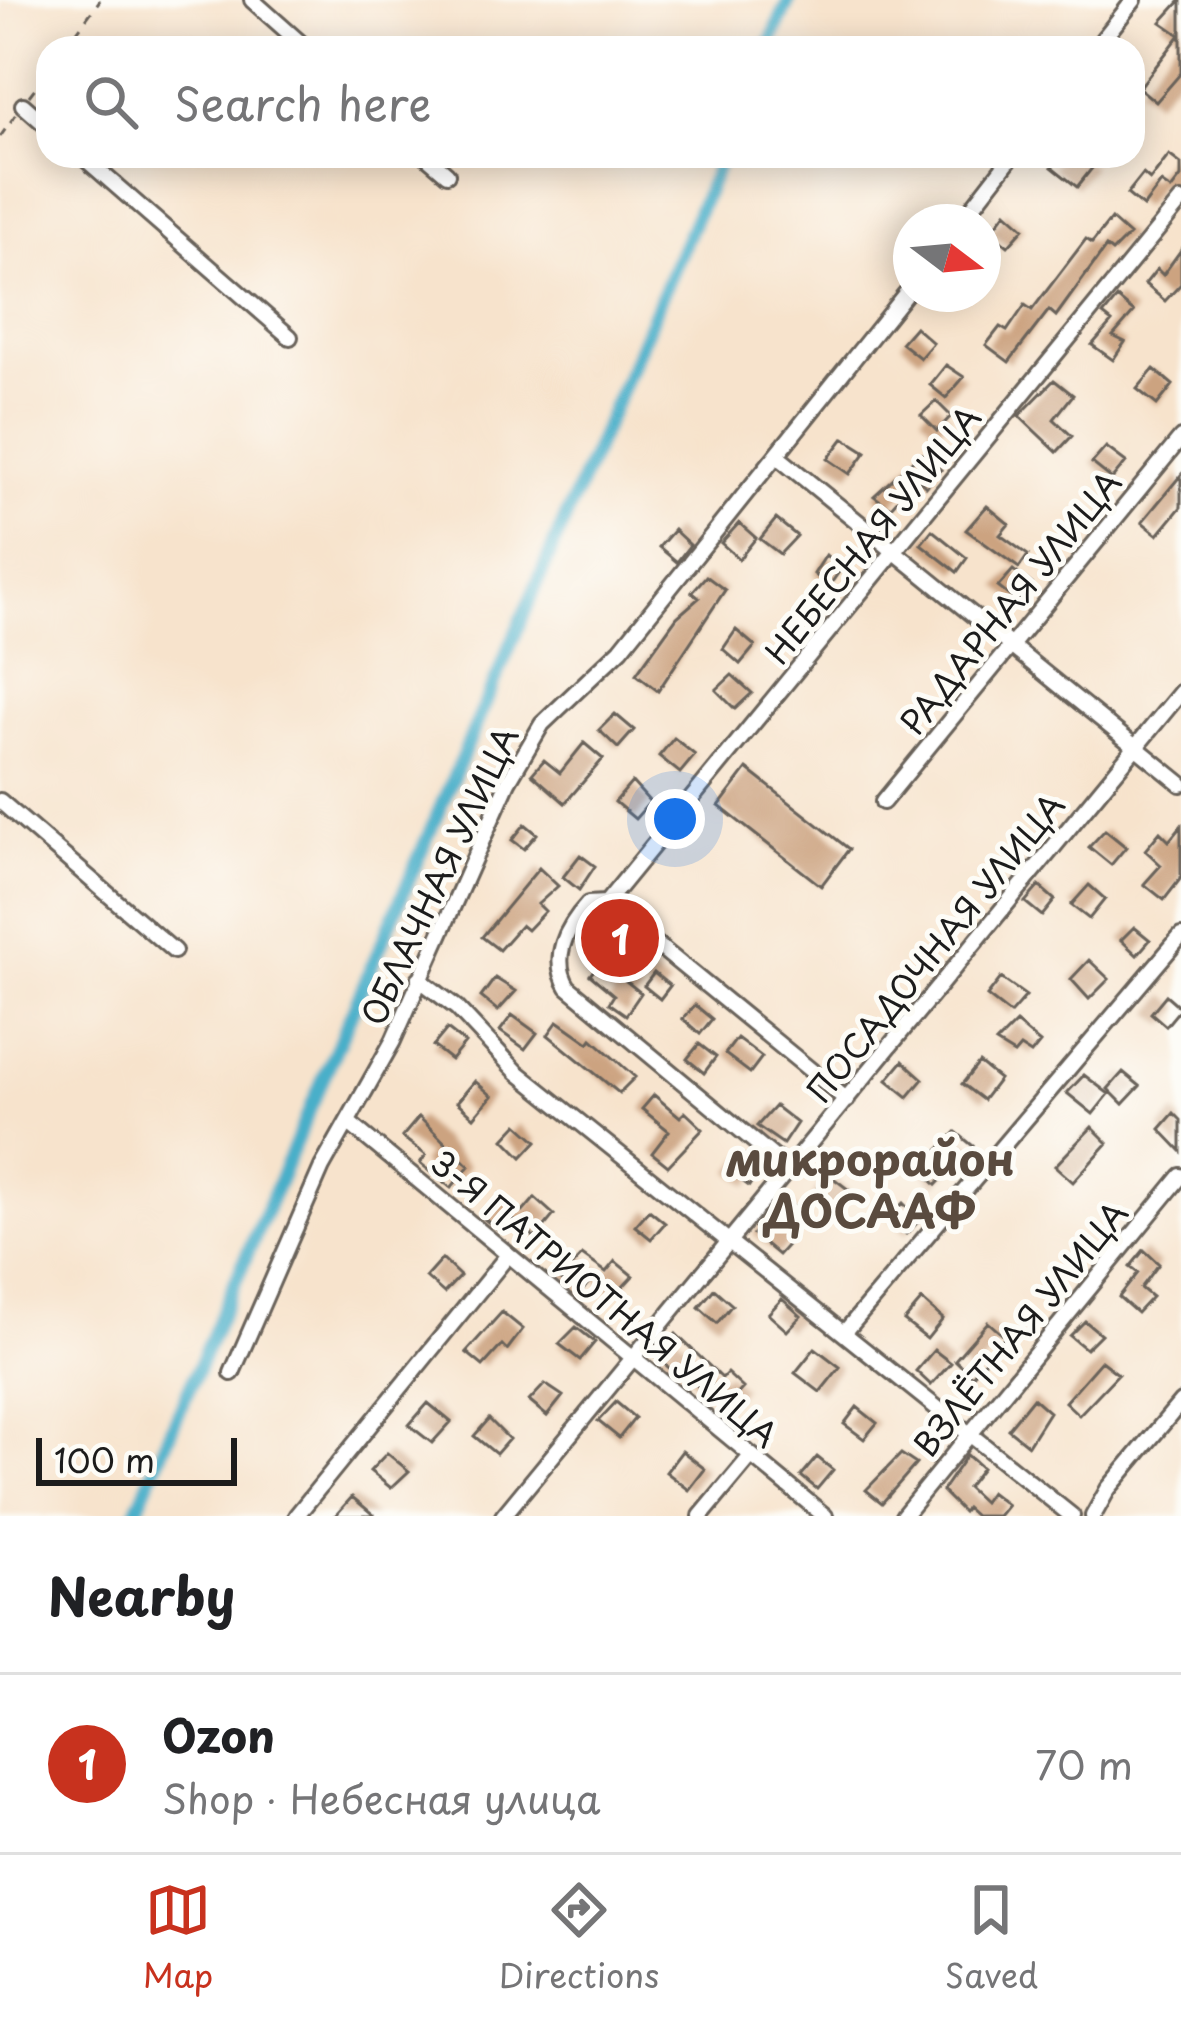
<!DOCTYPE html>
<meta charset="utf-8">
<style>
body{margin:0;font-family:"Playpen Sans",sans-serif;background:#f6f6f6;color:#202124}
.compass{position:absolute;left:893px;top:204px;width:108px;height:108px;border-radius:50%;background:#fff;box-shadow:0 6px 30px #0003;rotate:106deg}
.scale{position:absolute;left:36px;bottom:30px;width:201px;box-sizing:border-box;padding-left:12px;border:6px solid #1c1c1c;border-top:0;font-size:33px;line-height:42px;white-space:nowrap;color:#1c1c1c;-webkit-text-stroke:9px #fdfcf7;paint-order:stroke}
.you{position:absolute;left:675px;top:819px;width:42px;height:42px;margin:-30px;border:9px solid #fff;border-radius:50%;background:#1a73e8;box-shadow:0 0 0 18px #1a73e833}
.badge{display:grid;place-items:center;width:78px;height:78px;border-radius:50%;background:#c8321e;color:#fff;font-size:39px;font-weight:700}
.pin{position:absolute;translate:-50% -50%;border:6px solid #fff;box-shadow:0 3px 12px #0006}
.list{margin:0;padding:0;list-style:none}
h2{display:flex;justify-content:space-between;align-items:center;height:156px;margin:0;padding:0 48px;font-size:51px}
h2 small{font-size:39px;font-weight:400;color:#757577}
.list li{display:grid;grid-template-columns:78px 1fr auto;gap:36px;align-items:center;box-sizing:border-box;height:180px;padding:0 48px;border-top:3px solid #e0e0e0}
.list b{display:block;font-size:45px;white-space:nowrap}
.list p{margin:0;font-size:39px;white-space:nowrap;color:#757577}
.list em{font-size:39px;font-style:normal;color:#757577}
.icon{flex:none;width:66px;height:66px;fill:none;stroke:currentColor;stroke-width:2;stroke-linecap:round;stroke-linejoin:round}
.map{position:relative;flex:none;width:1181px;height:1516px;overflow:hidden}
.search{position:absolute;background:#fff;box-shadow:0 6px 30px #0003;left:36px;right:36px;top:36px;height:132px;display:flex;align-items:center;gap:30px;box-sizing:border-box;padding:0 42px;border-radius:36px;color:#757577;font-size:45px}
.sheet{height:336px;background:#fff}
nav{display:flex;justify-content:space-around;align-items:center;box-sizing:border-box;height:168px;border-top:3px solid #e0e0e0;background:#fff;font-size:33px;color:#757577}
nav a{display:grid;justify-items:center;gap:6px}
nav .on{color:#c8321e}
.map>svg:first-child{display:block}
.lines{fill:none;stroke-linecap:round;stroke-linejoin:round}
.canal{stroke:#4aafc9;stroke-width:14}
.building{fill:#cca380}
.street-casing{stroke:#69625a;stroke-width:20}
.path{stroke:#69625a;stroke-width:3;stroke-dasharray:9 9;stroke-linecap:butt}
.street{stroke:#fff;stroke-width:14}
.labels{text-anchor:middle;stroke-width:10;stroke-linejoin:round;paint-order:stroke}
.street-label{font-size:33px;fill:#1c1c1c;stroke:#fdfcf7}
.district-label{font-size:45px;font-weight:bold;fill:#5a4b3f;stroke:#fdfcf7}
</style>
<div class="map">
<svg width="1181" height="1516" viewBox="0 0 1181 1516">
<rect width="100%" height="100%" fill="#fdfcf7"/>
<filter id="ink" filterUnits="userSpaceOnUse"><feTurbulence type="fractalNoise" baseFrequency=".00833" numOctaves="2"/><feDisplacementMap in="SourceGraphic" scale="24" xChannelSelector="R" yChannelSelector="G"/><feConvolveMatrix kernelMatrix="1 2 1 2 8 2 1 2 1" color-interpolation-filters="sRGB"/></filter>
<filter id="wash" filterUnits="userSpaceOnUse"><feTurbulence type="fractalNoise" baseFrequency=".004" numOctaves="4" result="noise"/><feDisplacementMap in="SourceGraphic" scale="48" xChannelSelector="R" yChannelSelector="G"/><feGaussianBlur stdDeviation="2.7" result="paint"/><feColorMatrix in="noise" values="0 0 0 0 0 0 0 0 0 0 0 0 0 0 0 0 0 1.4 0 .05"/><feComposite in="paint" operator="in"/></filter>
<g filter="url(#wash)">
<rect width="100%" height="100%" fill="#f7e3cc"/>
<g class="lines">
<path class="canal" d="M768,48L789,0
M134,1516L722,156"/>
</g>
<g id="blocks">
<path class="building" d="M1181,0V73L1156,102L1139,88L1180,35L1161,22Z
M1169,155L1181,164V177L1171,190L1161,183L1143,207L1127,194L1143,174L1150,180Z
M1062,156H1080L1093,167L1077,187L1052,167Z
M1006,212L1024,228L1008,246L991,232Z
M1111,219L1129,235L1112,252L1106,247L1056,316L1049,310L1009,362L986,345L1000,327L1007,331L1025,305L1032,310L1086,239L1092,243Z
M1181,250V284L1165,301L1145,284L1157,269L1163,275Z
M1117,298L1134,312L1113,336L1125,342L1113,360L1092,345L1112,322L1103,315Z
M915,327L933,343L920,358L901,343Z
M946,365L964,377L946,398L930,385Z
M1154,369L1173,385L1157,405L1137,389Z
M1054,380L1073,395L1054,419L1072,436L1057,452L1019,416Z
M936,401L951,416L937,431L921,415Z
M844,438L866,452L850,474L828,459Z
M1106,447L1126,462L1112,479L1092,463Z
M921,453L941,470L926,487L917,478L890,508L874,496Z
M1181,475V507L1158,535L1142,522Z
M987,506L1009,524L1000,535L1028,555L1019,568L966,530Z
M776,519L797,536L780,554L760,539Z
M739,523L756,538L739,559L721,543Z
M674,530L690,545L677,562L659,547Z
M932,530L967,558L957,572L921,544Z
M826,555L841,569L829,586L814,574Z
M1013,570L1032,584L1017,602L998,587Z
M706,576L725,590L658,691L636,674L677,617L699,598L692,592Z
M736,630L755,646L740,664L723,649Z
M732,675L752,693L735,709L716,690Z
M615,714L634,730L618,748L599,730Z
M674,738L695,755L680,773L659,756Z
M584,743L603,759L565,803L532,774L544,760L560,773Z
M747,769L849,849L821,886L719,806Z
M632,782L650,802L635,819L615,802Z
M525,824L537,834L524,849L512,840Z
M1181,826V878L1164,900L1144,884L1161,865L1145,850L1160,832L1169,841Z
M1105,830L1126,847L1111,865L1089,847Z
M580,855L595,866L579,890L563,877Z
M539,868L558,886L538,904L545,911L527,930L521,925L499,950L482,937Z
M1089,885L1105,899L1089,919L1071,905Z
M1039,886L1055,900L1042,916L1025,902Z
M605,916L616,926L599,943L590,936Z
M1134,927L1150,940L1137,955L1121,940Z
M1089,960L1109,979L1089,999L1071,979Z
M601,961L641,993L626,1015L609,1003L614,995L590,975Z
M654,973L670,986L660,999L644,986Z
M495,978L516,991L498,1011L481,997Z
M1001,978L1026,996L1010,1014L987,996Z
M1166,995L1181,1008L1166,1026L1151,1013Z
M695,1005L712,1019L700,1034L683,1019Z
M512,1015L537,1033L525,1049L500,1031Z
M558,1021L589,1043L592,1039L635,1077L619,1093L548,1035Z
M1016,1023L1040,1043L1031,1054L1020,1047L1014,1054L996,1043Z
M447,1029L465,1043L451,1060L433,1046Z
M737,1038L762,1057L750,1073L725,1054Z
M699,1044L716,1057L704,1073L687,1059Z
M903,1061L923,1079L908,1097L887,1080Z
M979,1063L999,1079L983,1100L962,1084Z
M1123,1072L1140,1086L1123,1104L1108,1089Z
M1084,1075L1109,1094L1093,1114L1067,1093Z
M475,1081L492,1096L474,1117L457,1102Z
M654,1095L680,1117L685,1112L703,1129L668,1166L652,1153L669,1131L642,1109Z
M775,1106L797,1123L783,1144L757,1126Z
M1174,1113L1181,1120V1151L1160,1129Z
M419,1117L469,1166L451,1188L420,1163L426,1155L402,1137Z
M518,1124L537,1141L522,1157L504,1139Z
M1092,1127L1108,1143L1073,1182L1055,1166Z
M956,1132L973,1146L936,1185L920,1169Z
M744,1155L761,1167L749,1186L730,1172Z
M828,1174L849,1190L831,1212L811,1197Z
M500,1194L523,1212L535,1198L554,1215L535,1238L510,1217L500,1231L483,1218Z
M781,1198L798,1210L784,1228L794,1237L778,1255L753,1234Z
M903,1203L920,1220L906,1234L889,1218Z
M649,1210L665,1223L651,1239L635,1226Z
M1144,1250L1159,1264L1141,1288L1152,1297L1137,1313L1119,1297L1138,1273L1130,1267Z
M582,1255L606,1272L615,1261L633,1276L615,1295L593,1277L580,1294L560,1279Z
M442,1259L460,1276L444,1293L426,1277Z
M714,1289L732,1305L717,1323L699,1307Z
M782,1299L801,1316L787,1331L768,1314Z
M922,1300L943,1319L927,1339L904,1321Z
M502,1312L523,1329L507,1350L502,1345L483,1366L466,1352Z
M1085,1321L1101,1334L1086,1349L1070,1336Z
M988,1322L1005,1337L972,1376L955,1360Z
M576,1327L595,1342L580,1360L559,1344Z
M676,1334L722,1378L727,1373L743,1388L730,1402L710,1383L703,1391L679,1368L675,1373L657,1357Z
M815,1348L840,1367L820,1392L795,1373Z
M934,1350L951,1363L931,1385L916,1371Z
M1101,1361L1118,1374L1079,1415L1065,1402Z
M545,1384L563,1396L547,1416L529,1401Z
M1033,1398L1049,1412L1028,1445L1008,1429Z
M616,1402L635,1418L619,1438L598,1421Z
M428,1403L451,1422L432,1443L409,1425Z
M857,1407L877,1423L864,1439L844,1424Z
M489,1419L509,1439L496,1454L474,1436Z
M682,1451L705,1469L689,1490L666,1472Z
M387,1453L409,1471L391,1488L370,1471Z
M901,1454L916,1464L882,1503L866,1490Z
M967,1455L982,1468L967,1487L983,1502L990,1492L1007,1505L998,1516H975L966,1508L963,1512L942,1491Z
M817,1457L833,1470L817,1489L801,1476Z
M352,1497L375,1516H335Z"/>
</g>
</g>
<g filter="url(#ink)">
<use href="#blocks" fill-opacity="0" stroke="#69625a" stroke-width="3"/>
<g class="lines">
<g class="street-casing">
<path id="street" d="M252,0L306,48
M1096,48L1134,0
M23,105L48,127
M82,156L290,337
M426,156L447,174
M961,222L1012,156
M778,457L1181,784
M0,801L174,951
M883,802L1181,438
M606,903L1181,201
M419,979L457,1008L517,1072L1072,1516
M349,1123L825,1516
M789,1170L568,987C550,958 567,927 588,904L606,903L847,1100
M844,1333L1181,936
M232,1373L322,1167L393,1041L508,782L542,724L621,649L911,287
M296,1516L508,1255
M503,1516L1181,692
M701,1516L751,1456
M903,1516L1181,1176
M1093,1516L1108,1489L1181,1402"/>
</g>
<path class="path" d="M65,48L100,0
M29,96L48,71
M0,137L16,114"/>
<use href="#street" class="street"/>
</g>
</g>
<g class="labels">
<g class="street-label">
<text transform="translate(873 535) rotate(-51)" y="12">НЕБЕСНАЯ УЛИЦА</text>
<text transform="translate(1011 603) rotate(-51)" y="12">РАДАРНАЯ УЛИЦА</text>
<text transform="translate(440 876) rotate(-65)" y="12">ОБЛАЧНАЯ УЛИЦА</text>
<text transform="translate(936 948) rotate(-51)" y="12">ПОСАДОЧНАЯ УЛИЦА</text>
<text transform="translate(604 1299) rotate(40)" y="12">3-Я ПАТРИОТНАЯ УЛИЦА</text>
<text transform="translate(1021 1329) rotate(-51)" y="12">ВЗЛЁТНАЯ УЛИЦА</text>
</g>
<g class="district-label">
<text x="870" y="1176">микрорайон<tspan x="870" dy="52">ДОСААФ</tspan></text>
</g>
</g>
</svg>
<svg class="compass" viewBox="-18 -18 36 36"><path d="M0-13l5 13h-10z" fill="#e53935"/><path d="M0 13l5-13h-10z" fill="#757577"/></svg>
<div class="scale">100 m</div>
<div class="you"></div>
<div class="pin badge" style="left:620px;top:938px">1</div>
<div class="search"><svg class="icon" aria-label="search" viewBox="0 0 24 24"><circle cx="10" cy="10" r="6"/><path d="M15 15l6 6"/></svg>Search here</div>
</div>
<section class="sheet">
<h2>Nearby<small></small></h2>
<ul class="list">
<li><span class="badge">1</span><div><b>Ozon</b><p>Shop · Небесная улица</p></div><em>70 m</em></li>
</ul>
</section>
<nav>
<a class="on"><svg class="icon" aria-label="map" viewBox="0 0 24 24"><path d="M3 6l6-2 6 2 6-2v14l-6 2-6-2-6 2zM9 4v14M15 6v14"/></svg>Map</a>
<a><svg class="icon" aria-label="directions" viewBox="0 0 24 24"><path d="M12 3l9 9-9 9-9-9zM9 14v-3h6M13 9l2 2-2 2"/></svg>Directions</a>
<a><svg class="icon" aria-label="saved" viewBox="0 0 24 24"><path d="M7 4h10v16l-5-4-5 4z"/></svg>Saved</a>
</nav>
